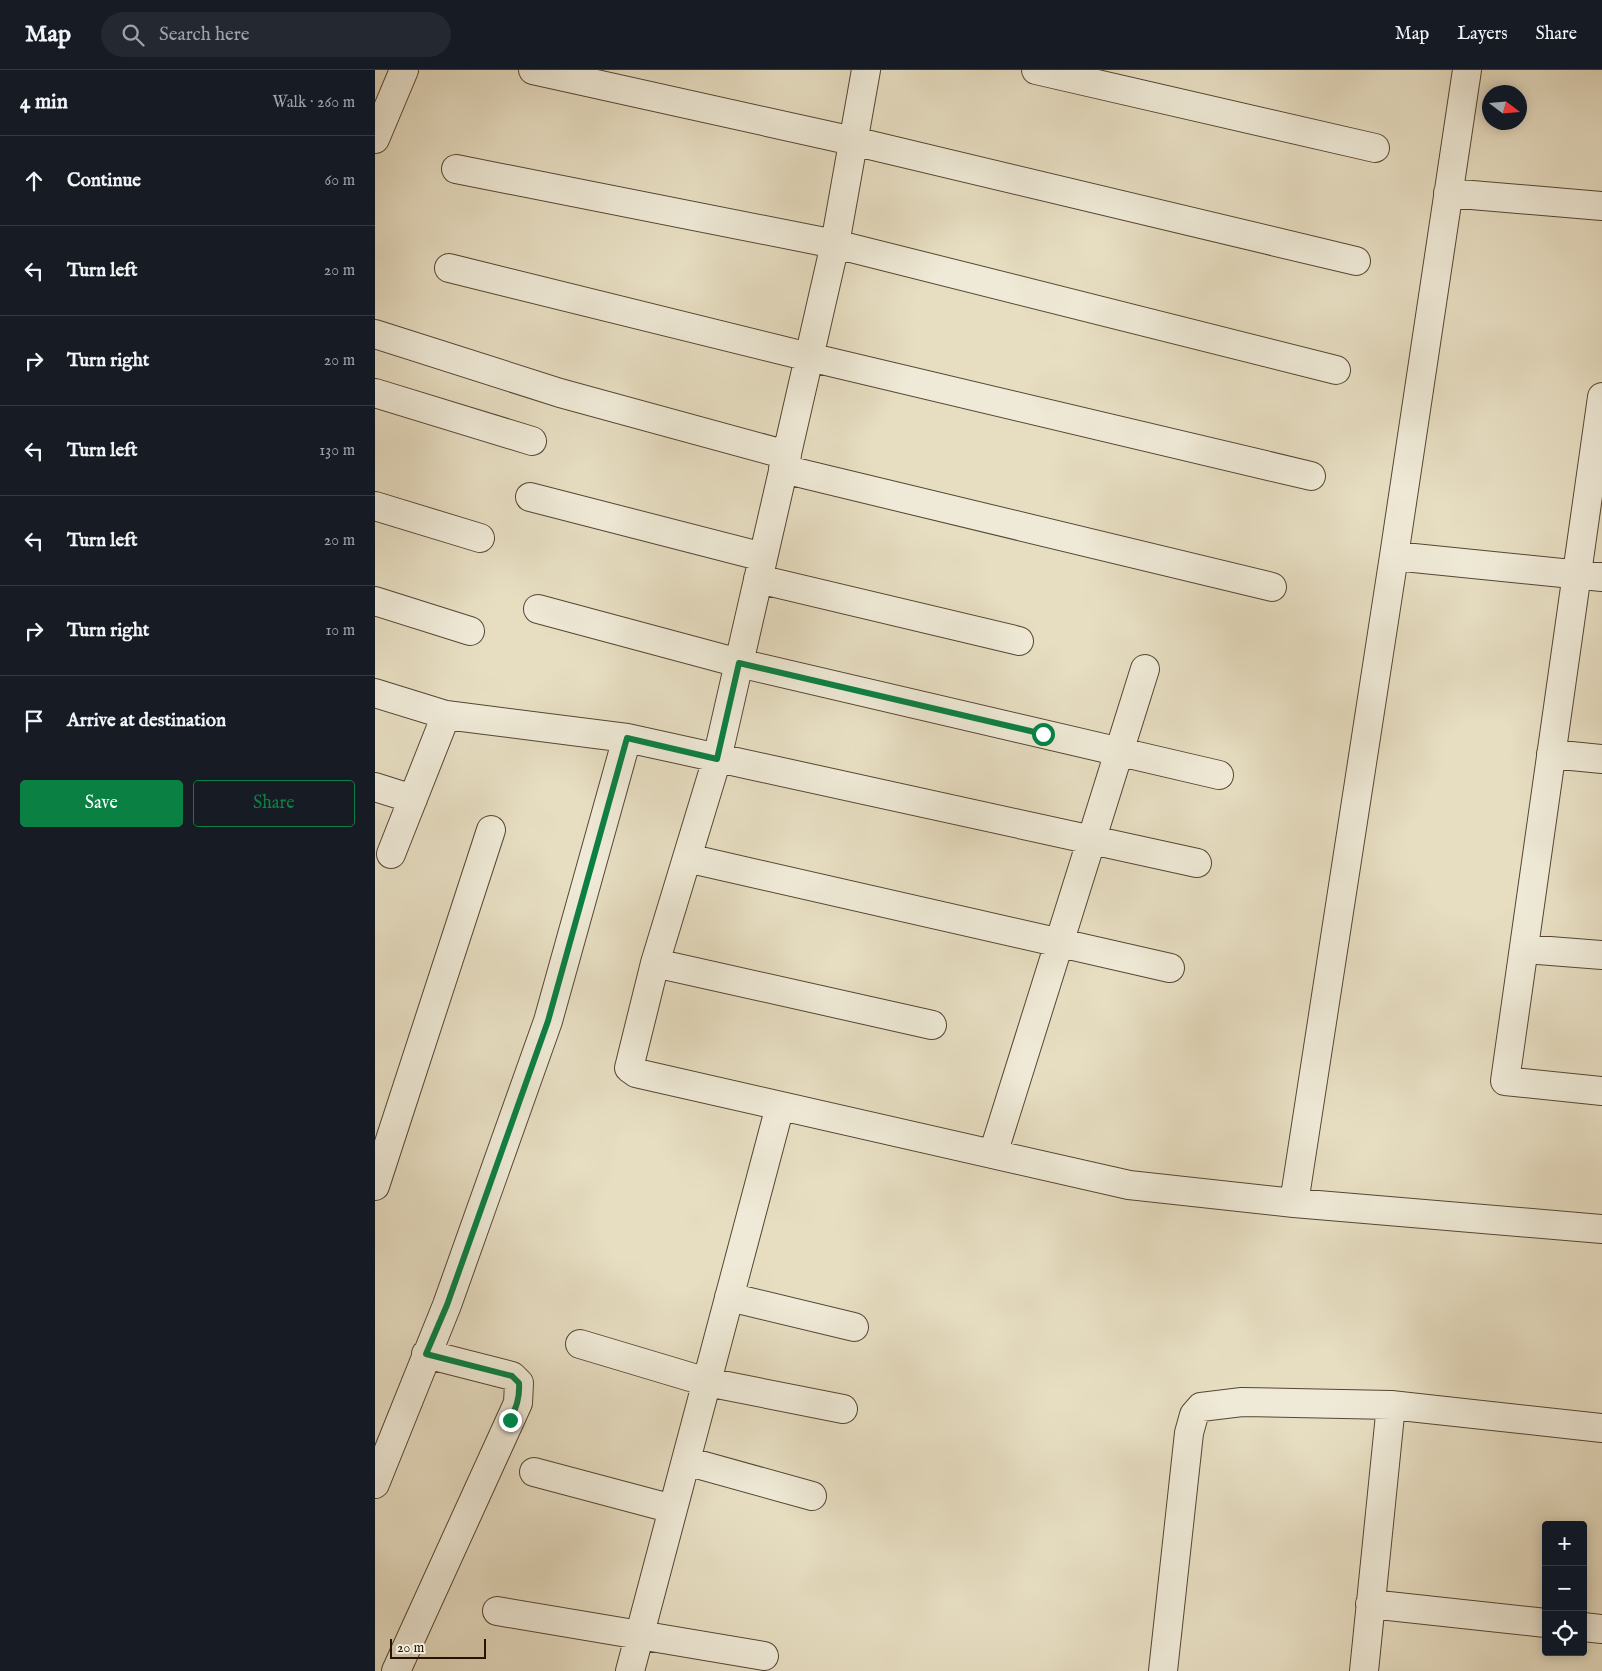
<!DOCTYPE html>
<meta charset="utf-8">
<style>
body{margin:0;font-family:"IM FELL English",serif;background:#242831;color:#f1f3f6}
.controls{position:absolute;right:15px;bottom:15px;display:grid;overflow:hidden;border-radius:5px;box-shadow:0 2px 12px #0003}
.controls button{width:45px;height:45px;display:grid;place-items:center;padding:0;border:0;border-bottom:1px solid #363941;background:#171b24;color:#f1f3f6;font:25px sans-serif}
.compass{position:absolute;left:1107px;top:15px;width:45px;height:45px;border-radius:50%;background:#171b24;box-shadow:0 2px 12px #0003;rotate:106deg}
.scale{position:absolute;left:15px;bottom:12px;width:96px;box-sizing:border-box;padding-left:5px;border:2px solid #251402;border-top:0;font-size:14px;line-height:18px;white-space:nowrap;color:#251402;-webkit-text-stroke:4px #efead7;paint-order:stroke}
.stop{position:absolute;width:15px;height:15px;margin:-11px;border:4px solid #0b8043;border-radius:50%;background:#fff}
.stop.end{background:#0b8043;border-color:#fff;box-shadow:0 1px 5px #0008}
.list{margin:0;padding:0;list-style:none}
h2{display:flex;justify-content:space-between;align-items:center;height:65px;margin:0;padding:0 20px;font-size:21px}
h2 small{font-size:16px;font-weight:400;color:#9ea1a6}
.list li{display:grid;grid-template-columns:32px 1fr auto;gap:15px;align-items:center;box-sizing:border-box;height:90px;padding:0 20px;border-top:1px solid #363941}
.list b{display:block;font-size:19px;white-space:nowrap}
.list em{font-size:16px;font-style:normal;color:#9ea1a6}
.actions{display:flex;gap:10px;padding:15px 20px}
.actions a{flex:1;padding:11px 0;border:1px solid #0b8043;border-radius:5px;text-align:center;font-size:18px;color:#0b8043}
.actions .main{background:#0b8043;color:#fff}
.icon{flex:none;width:28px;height:28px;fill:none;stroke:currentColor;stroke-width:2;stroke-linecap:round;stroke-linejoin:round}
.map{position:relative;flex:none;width:1227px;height:1601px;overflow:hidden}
header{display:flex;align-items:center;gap:30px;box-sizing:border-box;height:70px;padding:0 25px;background:#171b24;border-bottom:1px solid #363941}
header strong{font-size:24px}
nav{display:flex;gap:28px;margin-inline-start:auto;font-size:18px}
.search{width:350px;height:45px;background:#242831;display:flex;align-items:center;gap:12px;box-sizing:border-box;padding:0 18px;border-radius:28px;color:#9ea1a6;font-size:19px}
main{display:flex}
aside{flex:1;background:#171b24}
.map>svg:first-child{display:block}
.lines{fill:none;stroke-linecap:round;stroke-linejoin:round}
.minor-casing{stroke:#564632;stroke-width:30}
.minor{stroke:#efead7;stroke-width:28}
.route{stroke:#0b8043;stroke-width:6}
</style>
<header>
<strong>Map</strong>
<div class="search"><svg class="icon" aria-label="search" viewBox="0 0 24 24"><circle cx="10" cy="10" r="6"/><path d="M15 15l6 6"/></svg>Search here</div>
<nav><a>Map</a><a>Layers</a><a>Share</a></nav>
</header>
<main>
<aside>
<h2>4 min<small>Walk · 260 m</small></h2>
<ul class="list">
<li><svg class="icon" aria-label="ahead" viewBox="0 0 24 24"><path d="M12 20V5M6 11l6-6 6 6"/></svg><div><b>Continue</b></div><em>60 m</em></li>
<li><svg class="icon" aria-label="left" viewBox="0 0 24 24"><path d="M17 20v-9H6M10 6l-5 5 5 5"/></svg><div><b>Turn left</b></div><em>20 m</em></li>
<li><svg class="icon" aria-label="right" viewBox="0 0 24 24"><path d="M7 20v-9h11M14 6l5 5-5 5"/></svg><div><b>Turn right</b></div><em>20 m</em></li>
<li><svg class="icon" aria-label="left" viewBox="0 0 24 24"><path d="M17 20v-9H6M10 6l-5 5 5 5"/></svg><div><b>Turn left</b></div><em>130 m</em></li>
<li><svg class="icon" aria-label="left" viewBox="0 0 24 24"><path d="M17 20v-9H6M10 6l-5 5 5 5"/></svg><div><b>Turn left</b></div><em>20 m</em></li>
<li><svg class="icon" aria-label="right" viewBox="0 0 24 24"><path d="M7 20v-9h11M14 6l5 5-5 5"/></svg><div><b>Turn right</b></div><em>10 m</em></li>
<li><svg class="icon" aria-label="arrive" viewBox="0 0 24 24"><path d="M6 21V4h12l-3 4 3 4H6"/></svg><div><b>Arrive at destination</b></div></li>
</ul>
<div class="actions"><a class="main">Save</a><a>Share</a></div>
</aside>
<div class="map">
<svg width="1227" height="1601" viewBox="0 0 1227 1601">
<rect width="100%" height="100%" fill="#e7dec2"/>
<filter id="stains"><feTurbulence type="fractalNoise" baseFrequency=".004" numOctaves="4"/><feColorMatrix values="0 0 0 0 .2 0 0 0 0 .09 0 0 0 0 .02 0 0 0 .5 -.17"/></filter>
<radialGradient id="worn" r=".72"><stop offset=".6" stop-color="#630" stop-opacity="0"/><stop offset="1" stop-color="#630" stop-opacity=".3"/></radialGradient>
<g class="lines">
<g class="minor-casing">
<path id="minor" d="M158,0L478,71L981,191
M491,0L460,174L342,689L280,893L254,998L261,1003L754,1115L919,1133L1227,1159
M661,0L1000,78
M0,69L29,0
M81,99L460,174L961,300
M1073,123L1227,136
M74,198L434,287L936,406
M0,264L185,323L412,385
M0,323L157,371
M1227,327L1130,1011L1227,1021
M408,399L897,517
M155,427L388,487
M0,436L105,468
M1019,486L1227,507
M383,509L644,571
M0,531L95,561
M163,539L364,593L844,705
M0,623L71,645L252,668L822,793
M1176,684L1227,689
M0,717L38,729
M16,784L71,645
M312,788L795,898
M1149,879L1227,885
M280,893L557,955
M618,1084L770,599
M0,1116L116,760
M919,1133L1019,486L1092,0
M354,1227L479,1257
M205,1274L332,1312L468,1339
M311,1391L437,1426
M159,1402L298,1439
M0,1414L72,1235L173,951L252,668
M995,1534L1171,1553
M122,1541L389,1586
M1208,1557L1227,1559
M21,1601L143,1333L144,1313L137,1306L51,1284
M255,1601L405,1036
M788,1601L814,1363L819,1345L826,1337L867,1332L1016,1335L1227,1358
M989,1601L1016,1335"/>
</g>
<use href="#minor" class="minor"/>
</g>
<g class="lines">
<path class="route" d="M135,1350C141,1338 145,1328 144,1313L137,1306L51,1284L72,1235L173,951L252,668L342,689L364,593L668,664"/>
</g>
<rect width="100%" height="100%" filter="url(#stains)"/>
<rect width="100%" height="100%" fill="url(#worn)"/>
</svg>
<div class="controls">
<button>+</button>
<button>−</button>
<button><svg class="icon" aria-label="locate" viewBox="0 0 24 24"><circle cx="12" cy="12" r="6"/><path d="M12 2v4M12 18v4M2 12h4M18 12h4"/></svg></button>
</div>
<svg class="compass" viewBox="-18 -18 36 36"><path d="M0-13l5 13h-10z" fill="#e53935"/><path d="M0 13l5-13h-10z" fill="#9ea1a6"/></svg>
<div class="scale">20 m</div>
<div class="stop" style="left:668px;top:664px"></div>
<div class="stop end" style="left:135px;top:1350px"></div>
</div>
</main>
